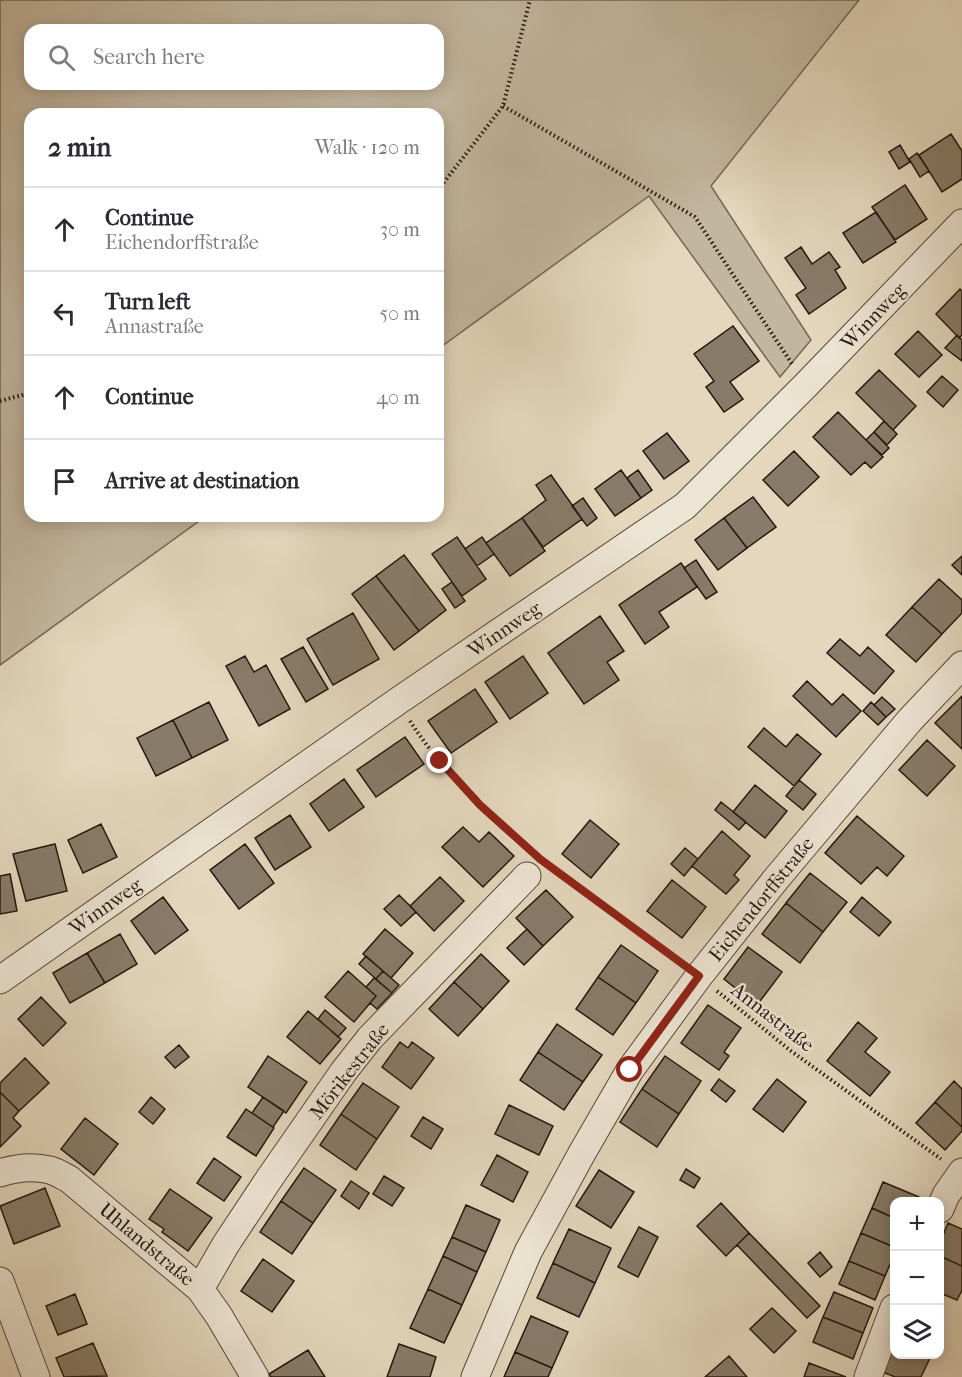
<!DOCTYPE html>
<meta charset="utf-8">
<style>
body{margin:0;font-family:"IM FELL French Canon",serif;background:#f7f7f7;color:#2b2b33}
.controls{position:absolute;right:18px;bottom:18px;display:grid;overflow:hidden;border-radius:12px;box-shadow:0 3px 15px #0003}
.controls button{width:54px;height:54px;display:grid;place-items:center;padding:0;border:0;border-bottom:2px solid #e1e1e2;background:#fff;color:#2b2b33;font:30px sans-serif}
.stop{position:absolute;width:18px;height:18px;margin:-14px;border:4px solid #8f2418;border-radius:50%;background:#fff}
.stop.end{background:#8f2418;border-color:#fff;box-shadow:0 2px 6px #0008}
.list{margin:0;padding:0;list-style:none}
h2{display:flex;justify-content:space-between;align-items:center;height:78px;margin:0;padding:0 24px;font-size:26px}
h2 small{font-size:20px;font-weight:400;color:#7c7c81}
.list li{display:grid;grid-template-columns:39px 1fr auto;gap:18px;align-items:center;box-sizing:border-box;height:84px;padding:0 24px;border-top:2px solid #e1e1e2}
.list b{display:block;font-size:22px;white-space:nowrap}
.list p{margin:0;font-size:20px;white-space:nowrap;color:#7c7c81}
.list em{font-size:20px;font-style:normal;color:#7c7c81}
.icon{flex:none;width:33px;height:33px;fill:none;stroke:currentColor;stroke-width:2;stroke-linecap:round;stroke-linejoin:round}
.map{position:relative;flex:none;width:962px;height:1377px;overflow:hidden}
.search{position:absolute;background:#fff;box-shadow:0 3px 15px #0003;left:24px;top:24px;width:420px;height:66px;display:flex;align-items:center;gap:15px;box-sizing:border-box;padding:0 21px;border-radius:18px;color:#7c7c81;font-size:22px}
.panel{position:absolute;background:#fff;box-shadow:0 3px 15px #0003;left:24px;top:108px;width:420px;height:414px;border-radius:18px}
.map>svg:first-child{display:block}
.green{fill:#c3b69f;stroke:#746656;stroke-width:1.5;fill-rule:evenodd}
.building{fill:#887b69;stroke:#24170e;stroke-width:1.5}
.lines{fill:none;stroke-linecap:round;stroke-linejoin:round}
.minor-casing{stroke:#54473a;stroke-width:29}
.path{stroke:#24170e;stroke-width:4;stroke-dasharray:1.5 3;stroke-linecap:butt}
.minor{stroke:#ede5d4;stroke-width:27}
.route{stroke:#8f2418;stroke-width:8}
.labels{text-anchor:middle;stroke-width:4.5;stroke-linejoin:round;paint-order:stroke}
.street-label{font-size:20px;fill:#24170e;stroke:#ede5d4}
</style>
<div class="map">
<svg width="962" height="1377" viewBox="0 0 962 1377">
<rect width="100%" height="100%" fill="#e4d7bd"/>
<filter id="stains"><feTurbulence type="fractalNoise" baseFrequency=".00333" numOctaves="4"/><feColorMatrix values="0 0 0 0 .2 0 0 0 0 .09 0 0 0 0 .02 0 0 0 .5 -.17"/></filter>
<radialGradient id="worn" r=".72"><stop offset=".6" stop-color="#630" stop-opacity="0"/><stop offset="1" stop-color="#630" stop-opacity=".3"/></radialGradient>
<path class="green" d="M0,0H859L711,186L811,340L780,377L649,196L438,349V114H30V516H206L0,665ZM30,30H438V84H30Z"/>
<path class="building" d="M951,134L962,151V179L942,192L919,155Z
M900,145L910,162L899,169L889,152Z
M917,153L929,171L920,177L909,159Z
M905,185L927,219L895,240L872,207Z
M876,212L896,242L863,263L843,233Z
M801,247L812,264L829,252L840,267L835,270L846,288L809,314L796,295L806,288L785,258Z
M960,289L962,291V335L959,338L936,314Z
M733,326L759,361L730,382L743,399L724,412L706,387L714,381L694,354Z
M918,331L942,355L919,377L895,354Z
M957,335L962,340V361L945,348Z
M879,370L916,406L893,430L856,393Z
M942,376L958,390L943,407L927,392Z
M838,412L883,457L871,468L865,462L851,475L813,437Z
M884,421L897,434L887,445L874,432Z
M874,432L889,448L882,455L866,440Z
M667,433L689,461L664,479L643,451Z
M794,451L819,477L788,506L763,480Z
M621,470L641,498L615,516L595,489Z
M638,470L652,490L641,498L627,478Z
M551,475L582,519L543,547L522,518L546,500L536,485Z
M753,497L776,527L747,548L724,518Z
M583,498L597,518L587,526L572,506Z
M522,518L545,551L510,576L486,543Z
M724,518L747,548L718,570L695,540Z
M457,537L486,579L462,596L432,554Z
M482,537L494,554L477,566L465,549Z
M404,555L446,610L419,631L376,576Z
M962,556V575L952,565Z
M696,560L717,592L706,599L684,568Z
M681,563L697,587L659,612L669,627L645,644L619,605Z
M376,576L419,631L394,650L352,594Z
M939,579L962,600V613L942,634L912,607Z
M452,582L465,601L455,608L442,589Z
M912,607L942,634L916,662L886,635Z
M353,613L379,659L333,685L307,639Z
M600,616L624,651L607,662L619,680L584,704L548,653Z
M840,639L860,656L868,647L894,671L874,694L827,653Z
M303,647L328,689L306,702L281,659Z
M245,656L254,672L266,665L290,709L259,726L226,666Z
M523,656L548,693L510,719L485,682Z
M807,681L832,705L843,694L861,711L836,737L793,696Z
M475,689L497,722L451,753L428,721Z
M962,696V749L935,723Z
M882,697L895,709L886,717L874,705Z
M209,702L228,740L192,758L173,720Z
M871,702L886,717L878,725L863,711Z
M173,720L192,758L156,776L137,738Z
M764,728L786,747L797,734L821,754L794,786L748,747Z
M405,737L424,764L376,797L357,770Z
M927,740L955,766L927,796L899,770Z
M344,779L364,807L329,831L310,804Z
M799,780L816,794L803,810L786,796Z
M755,785L787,811L765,838L733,812Z
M721,802L746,822L739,830L715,810Z
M290,815L311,847L275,870L255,838Z
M857,816L904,856L887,876L877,867L861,884L825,853Z
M590,820L619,844L591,878L562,854Z
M101,824L117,857L83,873L68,840Z
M463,827L479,842L489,832L514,856L483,887L442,847Z
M722,831L750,856L734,875L739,880L726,894L692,866Z
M55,844L67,891L26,901L13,854Z
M245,844L274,883L239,909L210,870Z
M685,848L698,859L684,876L671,864Z
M810,873L847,902L823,932L786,903Z
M10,874L17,911L0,914V876Z
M440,877L464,901L434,931L410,906Z
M672,880L706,907L682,938L647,911Z
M546,890L573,917L543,946L516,918Z
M399,895L416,912L401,926L384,909Z
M163,897L188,930L155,954L131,921Z
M862,897L891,922L879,936L850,912Z
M786,903L823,932L800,963L762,934Z
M385,929L413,953L391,978L363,954Z
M527,929L543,946L524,965L507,948Z
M120,934L137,964L105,983L87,953Z
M621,945L658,971L636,1003L598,977Z
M748,947L782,972L757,1005L724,979Z
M87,953L105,983L70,1003L53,973Z
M481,954L509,981L483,1009L454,982Z
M366,956L383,971L376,979L359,964Z
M348,971L376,996L354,1022L325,997Z
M383,971L399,985L392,993L376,979Z
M598,977L636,1003L613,1035L576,1009Z
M374,978L392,993L377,1009L370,1003L376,996L366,987Z
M454,982L483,1009L458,1036L429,1009Z
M41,997L66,1023L43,1046L18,1019Z
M708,1005L741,1028L724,1052L729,1056L719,1070L681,1043Z
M325,1010L346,1028L338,1037L318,1019Z
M308,1011L341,1039L320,1064L287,1037Z
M858,1022L877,1038L865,1052L890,1072L870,1096L827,1061Z
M557,1024L602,1055L583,1082L538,1052Z
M400,1042L408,1048L412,1042L434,1058L411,1089L382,1067Z
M179,1045L189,1057L175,1068L165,1057Z
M538,1052L583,1082L564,1110L520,1080Z
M268,1056L307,1082L286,1113L248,1087Z
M665,1056L701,1081L679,1114L642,1089Z
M25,1058L49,1083L19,1111L0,1092V1083Z
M719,1079L735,1091L726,1102L711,1090Z
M777,1079L806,1102L783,1132L753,1109Z
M954,1081L962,1089V1127L935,1102Z
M363,1083L399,1107L377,1139L341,1114Z
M642,1089L679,1114L657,1147L620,1122Z
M0,1092L19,1111L13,1118L21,1126L0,1147Z
M151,1097L165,1109L153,1124L139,1112Z
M263,1097L284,1111L273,1127L252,1113Z
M935,1102L962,1127V1131L945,1150L916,1123Z
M509,1105L553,1126L539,1155L495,1134Z
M246,1109L274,1128L256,1156L227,1137Z
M341,1114L377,1139L356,1170L320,1145Z
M423,1117L443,1129L431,1149L411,1136Z
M85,1118L118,1144L94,1175L61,1149Z
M497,1155L528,1172L513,1202L481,1185Z
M214,1158L241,1177L224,1201L197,1183Z
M304,1168L336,1190L313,1223L281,1201Z
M686,1169L700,1178L694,1188L680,1180Z
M599,1170L634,1192L611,1228L576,1206Z
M384,1176L404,1188L392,1206L373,1194Z
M351,1181L369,1193L359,1209L341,1196Z
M883,1182L919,1197L917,1202H894V1218L872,1208Z
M45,1188L60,1226L14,1244L0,1206Z
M170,1189L212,1218L188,1251L162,1232L164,1229L149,1219Z
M281,1201L313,1223L292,1254L260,1232Z
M721,1203L749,1233L726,1256L697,1226Z
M466,1205L500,1220L486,1252L452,1237Z
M872,1208L894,1218V1247L861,1233Z
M948,1223L962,1229V1266L940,1256V1243Z
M639,1227L658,1237L638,1277L618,1267Z
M569,1229L611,1248L595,1283L553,1263Z
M749,1233L820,1306L807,1318L737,1245Z
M861,1233L894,1247V1255L885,1276L849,1261Z
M452,1237L486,1252L477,1272L443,1256Z
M820,1252L832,1267L820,1277L808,1263Z
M443,1256L477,1272L462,1305L428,1289Z
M940,1256L962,1266V1290L957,1300L940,1293Z
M263,1259L294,1281L272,1312L241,1291Z
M849,1261L885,1276L875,1300L839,1284Z
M553,1263L595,1283L579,1317L537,1298Z
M428,1289L462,1305L444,1343L410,1328Z
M834,1292L873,1308L863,1333L823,1317Z
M75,1294L87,1324L58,1335L46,1306Z
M772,1308L796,1331L774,1353L750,1329Z
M531,1316L568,1332L552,1368L515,1352Z
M823,1317L863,1333L853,1359L813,1342Z
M93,1343L107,1376L64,1377L56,1358Z
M399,1344L436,1357L430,1377H387Z
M894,1344V1354H922L930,1358L921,1377H895L883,1372Z
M308,1350L325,1377H271L269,1374Z
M515,1352L552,1368L548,1377H504Z
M729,1356L747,1377H705Z
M809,1363L846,1377H804Z"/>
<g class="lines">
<g class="minor-casing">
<path id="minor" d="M0,980L398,701L685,506L806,385L962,223
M0,1173C15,1168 34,1166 50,1170C57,1172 63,1176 69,1179L200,1289L219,1316L255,1377
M940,1209L946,1195L962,1172
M0,1281L36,1377
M200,1289L226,1244L269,1179L344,1071L370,1038L527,876
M475,1377L528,1252L582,1153L630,1070L699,976L776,879L910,720L962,665
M868,1377L894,1308"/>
</g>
<path class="path" d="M503,106L695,217L792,364
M438,190L503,106L530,0
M0,401L30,393
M410,721C442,771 487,812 531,851
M551,867L681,962
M717,991L791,1051L941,1159"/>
<use href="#minor" class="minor"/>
</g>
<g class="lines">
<path class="route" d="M440,761L480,805L540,859L699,976L630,1070"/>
</g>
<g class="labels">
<g class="street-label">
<text transform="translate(873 316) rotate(-46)" y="7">Winnweg</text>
<text transform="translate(504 629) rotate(-34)" y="7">Winnweg</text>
<text transform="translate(761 899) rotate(-51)" y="7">Eichendorffstraße</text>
<text transform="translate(105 906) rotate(-35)" y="7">Winnweg</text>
<text transform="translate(773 1017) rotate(38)" y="7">Annastraße</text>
<text transform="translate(349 1071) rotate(-52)" y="7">Mörikestraße</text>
<text transform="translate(147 1244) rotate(40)" y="7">Uhlandstraße</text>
</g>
</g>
<rect width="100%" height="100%" filter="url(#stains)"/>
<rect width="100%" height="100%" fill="url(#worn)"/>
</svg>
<div class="controls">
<button>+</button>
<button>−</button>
<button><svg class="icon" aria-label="layers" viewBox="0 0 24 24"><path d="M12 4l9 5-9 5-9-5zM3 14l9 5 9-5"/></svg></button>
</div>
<div class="stop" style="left:630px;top:1070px"></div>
<div class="stop end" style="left:440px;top:761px"></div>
<div class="search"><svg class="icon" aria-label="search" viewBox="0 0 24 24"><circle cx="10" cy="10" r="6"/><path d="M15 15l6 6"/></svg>Search here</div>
<section class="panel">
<h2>2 min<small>Walk · 120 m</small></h2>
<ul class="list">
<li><svg class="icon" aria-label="ahead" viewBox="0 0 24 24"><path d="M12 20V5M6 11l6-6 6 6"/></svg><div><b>Continue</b><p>Eichendorffstraße</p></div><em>30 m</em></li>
<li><svg class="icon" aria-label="left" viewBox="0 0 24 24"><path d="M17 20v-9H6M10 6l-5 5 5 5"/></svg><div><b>Turn left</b><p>Annastraße</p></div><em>50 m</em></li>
<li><svg class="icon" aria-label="ahead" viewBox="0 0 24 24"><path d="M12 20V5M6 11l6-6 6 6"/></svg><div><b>Continue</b></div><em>40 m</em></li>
<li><svg class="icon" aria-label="arrive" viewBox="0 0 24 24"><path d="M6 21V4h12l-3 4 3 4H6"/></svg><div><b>Arrive at destination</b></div></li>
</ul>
</section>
</div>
